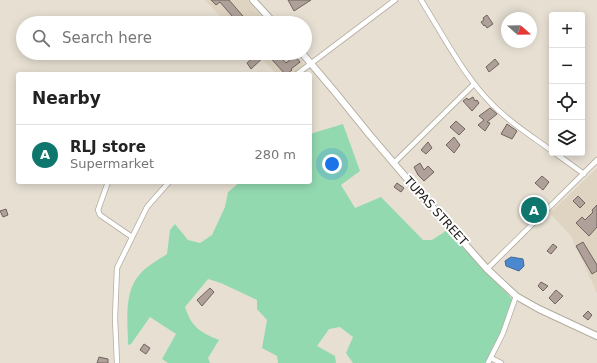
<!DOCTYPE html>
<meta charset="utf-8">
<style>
body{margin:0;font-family:"DejaVu Sans",sans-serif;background:#f6f6f6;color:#222}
.controls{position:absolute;right:12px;top:12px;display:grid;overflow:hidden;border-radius:4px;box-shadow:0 2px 10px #0003}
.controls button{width:36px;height:36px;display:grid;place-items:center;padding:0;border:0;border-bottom:1px solid #e0e0e0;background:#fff;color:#222;font:20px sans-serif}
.compass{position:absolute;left:501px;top:12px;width:36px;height:36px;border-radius:50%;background:#fff;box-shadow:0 2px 10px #0003;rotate:110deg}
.you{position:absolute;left:332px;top:164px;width:14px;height:14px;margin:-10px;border:3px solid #fff;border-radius:50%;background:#1a73e8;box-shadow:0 0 0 6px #1a73e833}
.badge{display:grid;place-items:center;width:26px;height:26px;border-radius:50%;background:#0f766e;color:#fff;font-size:13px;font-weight:700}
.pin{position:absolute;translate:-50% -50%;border:2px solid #fff;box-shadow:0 1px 4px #0006}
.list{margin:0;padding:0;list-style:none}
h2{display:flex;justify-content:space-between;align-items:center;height:52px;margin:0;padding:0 16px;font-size:17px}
h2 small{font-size:13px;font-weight:400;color:#767676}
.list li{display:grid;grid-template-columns:26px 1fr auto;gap:12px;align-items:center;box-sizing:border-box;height:60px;padding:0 16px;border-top:1px solid #e0e0e0}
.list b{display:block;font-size:15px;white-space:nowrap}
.list p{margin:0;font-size:13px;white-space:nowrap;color:#767676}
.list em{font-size:13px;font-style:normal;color:#767676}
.icon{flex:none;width:22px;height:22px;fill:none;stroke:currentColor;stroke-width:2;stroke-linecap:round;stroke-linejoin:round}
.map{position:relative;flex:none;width:597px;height:363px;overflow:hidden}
.search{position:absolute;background:#fff;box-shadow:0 2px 10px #0003;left:16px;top:16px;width:296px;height:44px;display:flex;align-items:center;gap:10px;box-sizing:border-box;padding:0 14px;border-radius:22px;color:#767676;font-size:15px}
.panel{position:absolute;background:#fff;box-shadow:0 2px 10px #0003;left:16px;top:72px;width:296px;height:112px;border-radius:4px}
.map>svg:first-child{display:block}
.built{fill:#ded4c1}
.green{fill:#92d9b0}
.water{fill:#4c88cf;stroke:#406999}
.building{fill:#afa19a;stroke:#71645e}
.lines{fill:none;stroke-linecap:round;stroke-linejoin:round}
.street-casing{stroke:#b3ada0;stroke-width:6}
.secondary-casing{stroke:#b3ada0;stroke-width:8}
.street{stroke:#fff;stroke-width:4.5}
.secondary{stroke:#fff;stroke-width:6}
.labels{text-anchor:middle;stroke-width:4;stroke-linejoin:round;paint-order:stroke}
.street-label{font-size:12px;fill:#23201c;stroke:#fff}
</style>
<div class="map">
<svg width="597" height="363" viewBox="0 0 597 363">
<rect width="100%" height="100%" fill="#e6dfd2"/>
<path class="built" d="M205,0H247L267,23H227Z
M256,53H294L304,65L292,74H277Z
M597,168V293L571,236L550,213Z"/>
<path class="green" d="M343,124L360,171L341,185L355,208L381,197L423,240H432L449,229L513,300L504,330L486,363H353L346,353L353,337L340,327L329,329L317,346L335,356L336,363H278L277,356L262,348L267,320L257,309V300L221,283L208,279L185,307C192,328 200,332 219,340L208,358L210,363H168L162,359L176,334L150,317L131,344L128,345C128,323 123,292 140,274C147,266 158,260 167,254L170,230L175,224L188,240L200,243L212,235L225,207L228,192L240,182H310V134Z"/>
<path class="water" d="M511,257L523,259L524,266L519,271L506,266L505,261Z"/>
<path class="building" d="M211,0H229L249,23H238L220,2L216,5Z
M288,0H311L294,11Z
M487,15L493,24L487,28L485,25L484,26L481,22L484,20L483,18Z
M258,53H277L286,63L295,56L300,62L291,69L292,70L287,74H285L267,54L251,69L247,63Z
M495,59L499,64L489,72L486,67Z
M473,97L475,101L477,100L479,103L472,111L463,101L467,98L468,100Z
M490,108L497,114L487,122L490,123L485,131L478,125L484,120L479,116Z
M456,121L465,129L459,135L450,127Z
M507,124L517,131L512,139L501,134Z
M454,137L460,145L454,153L446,145Z
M428,142L432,148L426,154L421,150Z
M420,163L424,170L428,166L434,172L424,181L418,175L414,167Z
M542,176L549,182L543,190L535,183Z
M397,183L404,188L401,192L394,187Z
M578,196L585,203L580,208L573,201Z
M597,205V227L589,236L576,223L582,217L585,220L593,212L592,210Z
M6,209L8,215L3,217L0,211Z
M583,242L597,265V271L592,274L576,246Z
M553,244L557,247L551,254L547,251Z
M541,282L548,286L543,291L538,286Z
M210,288L214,292L202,306L197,300Z
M556,290L563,296L555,304L549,298Z
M588,311L592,315L588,320L583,316Z
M144,344L150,348L146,354L140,350Z
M99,357L108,359V363H97Z"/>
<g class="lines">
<g class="street-casing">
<path id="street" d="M421,0C441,32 462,72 487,99C506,120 530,135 552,151
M297,74L395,0
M555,153L584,174
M394,163L474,84
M108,182L98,210L100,215L132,237
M487,269L597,160
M491,358L501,363
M117,363L115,318L117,268L147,207L169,182
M488,363L503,333L516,296"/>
</g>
<g class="secondary-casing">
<path id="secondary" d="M253,0L274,23
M302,53L335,92L369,134L403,174L487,269L516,296L539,309L597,336"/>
</g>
<use href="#street" class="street"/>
<use href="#secondary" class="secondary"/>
</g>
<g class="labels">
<g class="street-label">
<text transform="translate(436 211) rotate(48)" y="4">TUPAS STREET</text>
</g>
</g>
</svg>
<div class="controls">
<button>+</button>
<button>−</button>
<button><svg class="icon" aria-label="locate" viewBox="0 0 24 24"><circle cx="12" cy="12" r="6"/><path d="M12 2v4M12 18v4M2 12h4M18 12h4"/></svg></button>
<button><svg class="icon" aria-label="layers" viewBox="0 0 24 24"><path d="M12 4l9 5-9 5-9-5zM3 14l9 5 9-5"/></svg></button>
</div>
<svg class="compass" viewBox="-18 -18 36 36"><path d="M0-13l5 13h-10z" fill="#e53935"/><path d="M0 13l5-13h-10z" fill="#767676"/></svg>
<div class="you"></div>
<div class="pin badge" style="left:534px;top:210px">A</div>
<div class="search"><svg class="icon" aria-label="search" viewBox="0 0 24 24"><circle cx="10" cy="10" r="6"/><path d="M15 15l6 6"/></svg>Search here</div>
<section class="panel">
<h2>Nearby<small></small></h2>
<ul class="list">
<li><span class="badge">A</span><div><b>RLJ store</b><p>Supermarket</p></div><em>280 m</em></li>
</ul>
</section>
</div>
